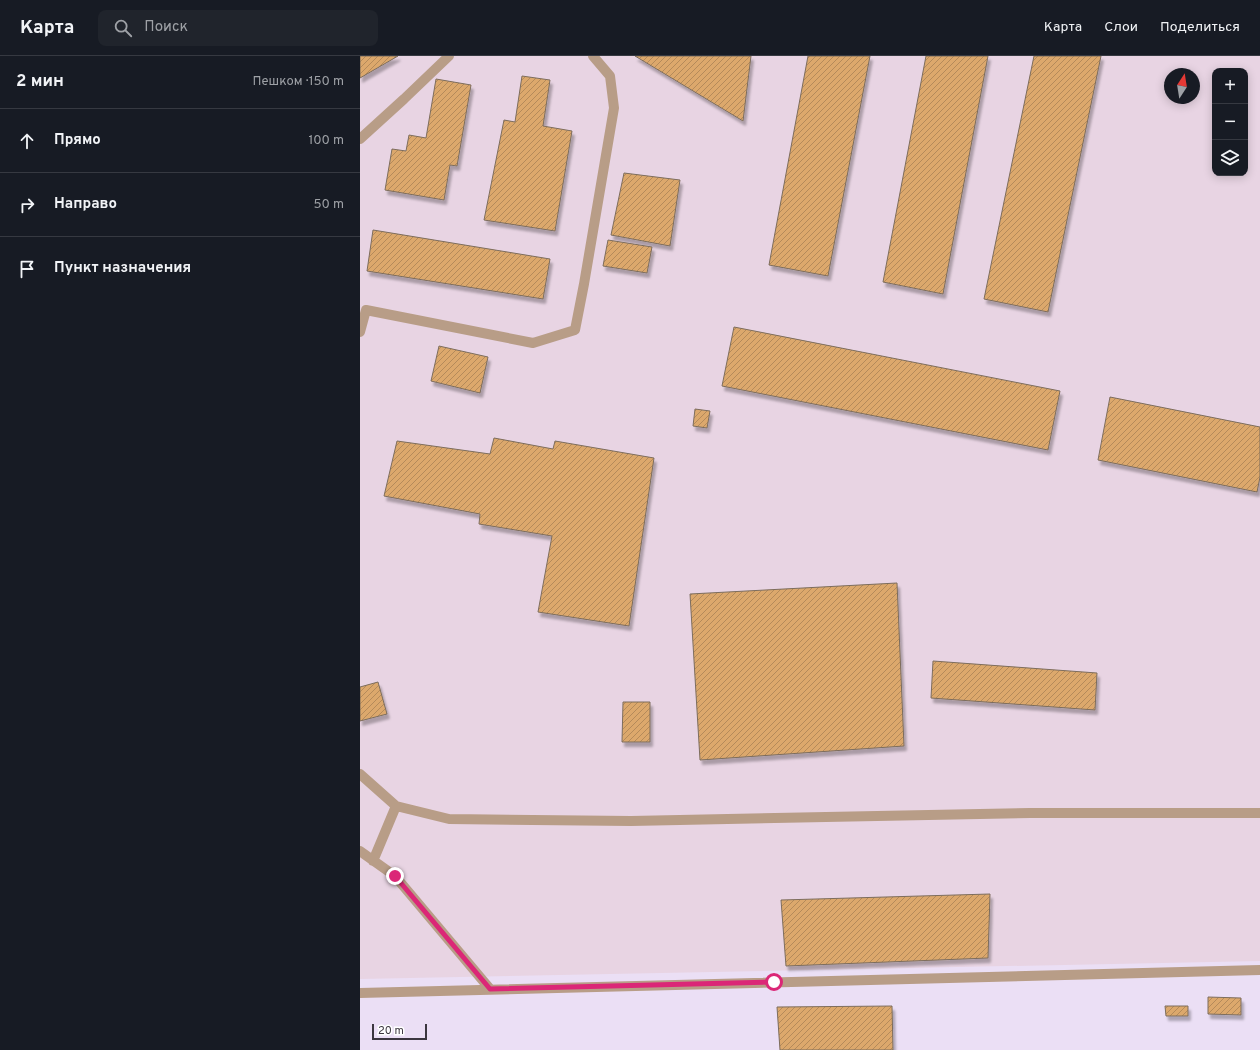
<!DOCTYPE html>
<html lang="ru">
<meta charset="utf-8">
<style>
body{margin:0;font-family:Overpass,sans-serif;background:#20242c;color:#f1f3f6}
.controls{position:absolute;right:12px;top:12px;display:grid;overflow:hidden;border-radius:8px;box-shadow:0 2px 10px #0003}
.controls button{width:36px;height:36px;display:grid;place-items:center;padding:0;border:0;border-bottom:1px solid #363941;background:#171b24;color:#f1f3f6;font:20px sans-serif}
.compass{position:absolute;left:804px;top:12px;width:36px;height:36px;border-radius:50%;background:#171b24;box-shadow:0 2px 10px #0003;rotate:12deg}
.scale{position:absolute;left:12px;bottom:10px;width:55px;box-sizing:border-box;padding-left:4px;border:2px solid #3b363f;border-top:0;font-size:11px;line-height:14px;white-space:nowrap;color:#3b363f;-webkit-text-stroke:3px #fff;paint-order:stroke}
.stop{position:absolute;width:12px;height:12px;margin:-9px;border:3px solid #db2777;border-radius:50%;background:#fff}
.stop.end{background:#db2777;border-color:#fff;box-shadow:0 1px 4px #0008}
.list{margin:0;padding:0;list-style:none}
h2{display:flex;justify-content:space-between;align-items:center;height:52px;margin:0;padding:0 16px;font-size:17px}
h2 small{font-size:13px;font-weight:400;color:#9ea1a6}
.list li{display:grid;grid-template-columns:26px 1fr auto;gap:12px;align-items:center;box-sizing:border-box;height:64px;padding:0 16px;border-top:1px solid #363941}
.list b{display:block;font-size:15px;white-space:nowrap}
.list em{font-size:13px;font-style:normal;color:#9ea1a6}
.icon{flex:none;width:22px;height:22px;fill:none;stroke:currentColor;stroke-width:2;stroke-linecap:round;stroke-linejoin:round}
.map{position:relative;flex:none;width:900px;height:994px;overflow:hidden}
header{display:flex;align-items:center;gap:24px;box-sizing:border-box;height:56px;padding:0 20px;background:#171b24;border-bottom:1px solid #363941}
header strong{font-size:19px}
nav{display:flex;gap:22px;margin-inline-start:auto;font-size:14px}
.search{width:280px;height:36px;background:#20242c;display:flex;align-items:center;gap:10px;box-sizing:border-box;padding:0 14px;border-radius:8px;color:#9ea1a6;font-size:15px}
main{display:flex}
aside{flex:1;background:#171b24}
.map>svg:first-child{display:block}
.industrial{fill:#e8d4e3;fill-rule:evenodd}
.building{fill:url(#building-hatch);stroke:#7d6d5d;filter:url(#shadow)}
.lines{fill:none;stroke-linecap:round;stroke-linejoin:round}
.minor{stroke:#b89d87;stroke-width:10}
.route{stroke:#db2777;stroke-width:5}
</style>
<header>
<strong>Карта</strong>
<div class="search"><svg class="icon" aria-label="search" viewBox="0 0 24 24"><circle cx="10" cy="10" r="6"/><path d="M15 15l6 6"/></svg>Поиск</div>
<nav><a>Карта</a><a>Слои</a><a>Поделиться</a></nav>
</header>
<main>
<aside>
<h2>2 мин<small>Пешком · 150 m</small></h2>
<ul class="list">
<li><svg class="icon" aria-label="ahead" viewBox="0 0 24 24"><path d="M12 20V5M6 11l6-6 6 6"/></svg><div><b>Прямо</b></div><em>100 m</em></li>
<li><svg class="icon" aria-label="right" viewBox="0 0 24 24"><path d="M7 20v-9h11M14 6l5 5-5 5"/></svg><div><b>Направо</b></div><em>50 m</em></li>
<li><svg class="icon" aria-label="arrive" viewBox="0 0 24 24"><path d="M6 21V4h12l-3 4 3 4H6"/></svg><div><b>Пункт назначения</b></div></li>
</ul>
</aside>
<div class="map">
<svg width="900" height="994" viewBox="0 0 900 994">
<defs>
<pattern id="building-hatch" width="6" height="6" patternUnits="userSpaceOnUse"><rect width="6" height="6" fill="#dca86c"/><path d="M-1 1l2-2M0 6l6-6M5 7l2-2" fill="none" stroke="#b48a5a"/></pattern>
<filter id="shadow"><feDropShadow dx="2.5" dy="4.5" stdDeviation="1" flood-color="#0004"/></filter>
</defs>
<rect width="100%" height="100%" fill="#ebdff5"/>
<path class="industrial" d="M0,0H900V905L0,923ZM855,15H885V117H855ZM810,18H834V42H810Z"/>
<path class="building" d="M0,0H38L0,22Z
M275,0H391L383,65Z
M448,0H510L468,220L409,209Z
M566,0H628L583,238L523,226Z
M674,0H741L688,256L624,243Z
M162,20L190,24L183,70L212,75L195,175L124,164L144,64L155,66Z
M76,23L111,29L97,110L90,109L84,144L25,134L32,93L46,95L49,79L66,82Z
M264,117L320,124L310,190L251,179Z
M13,174L190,203L183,243L7,215Z
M248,184L292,191L287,217L243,210Z
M374,271L700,335L688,394L362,330Z
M79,290L128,301L120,337L71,325Z
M750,341L900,371V421L897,436L738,404Z
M335,353L350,355L347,372L333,370Z
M134,382L193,393L195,385L294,402L269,570L178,556L192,480L119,468L120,458L24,440L37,385L130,398Z
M537,527L544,690L340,704L330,538Z
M573,605L737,617L735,654L571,642Z
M18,626L27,658L0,665V631Z
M263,646H290V686H262Z
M630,838L628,902L426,910L421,844Z
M848,941L881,942V959L848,958Z
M532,950L533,994H420L417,951Z
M805,950H828V960H806Z"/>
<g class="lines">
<path class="minor" d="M0,83L44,43L89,0
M0,276L6,254L173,287L215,274L224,228L254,52L250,20L233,0
M0,718L36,750L89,763L271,765L670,757H900
M0,795L35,820L130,933
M13,805L36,750
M0,937L900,914"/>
</g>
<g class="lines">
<path class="route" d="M35,820L130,933L414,926"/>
</g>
</svg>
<div class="controls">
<button>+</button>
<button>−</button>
<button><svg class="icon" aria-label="layers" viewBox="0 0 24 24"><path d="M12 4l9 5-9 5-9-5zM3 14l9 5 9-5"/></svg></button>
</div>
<svg class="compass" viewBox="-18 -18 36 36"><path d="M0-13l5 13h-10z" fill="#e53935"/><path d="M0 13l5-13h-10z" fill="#9ea1a6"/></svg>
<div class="scale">20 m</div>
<div class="stop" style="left:414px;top:926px"></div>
<div class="stop end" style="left:35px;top:820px"></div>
</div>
</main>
